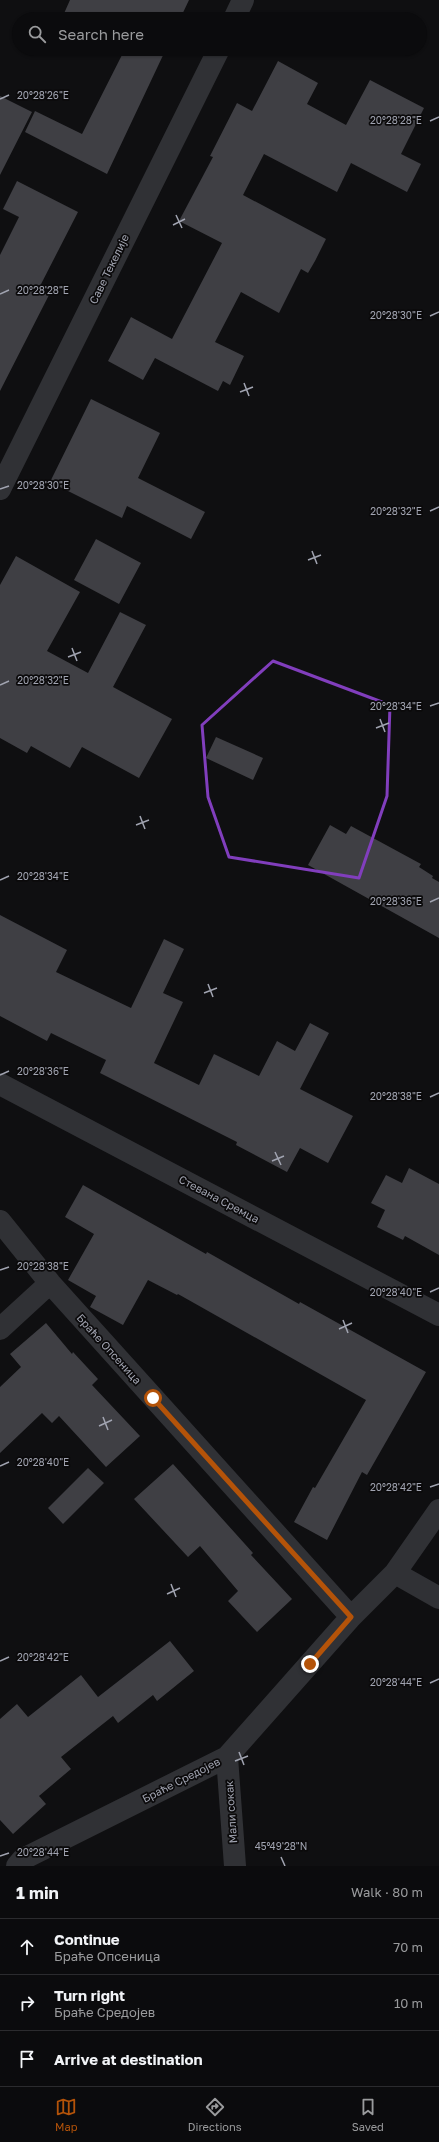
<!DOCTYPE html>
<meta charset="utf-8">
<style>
body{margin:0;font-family:"Golos Text",sans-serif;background:#141416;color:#f1f3f6}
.stop{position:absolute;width:12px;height:12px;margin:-9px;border:3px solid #b45309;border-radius:50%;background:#fff}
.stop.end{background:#b45309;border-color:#fff;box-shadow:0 1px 4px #0008}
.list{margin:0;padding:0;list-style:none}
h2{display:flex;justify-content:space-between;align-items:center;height:52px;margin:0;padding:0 16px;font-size:17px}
h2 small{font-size:13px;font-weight:400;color:#9a9b9d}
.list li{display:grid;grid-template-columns:26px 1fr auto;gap:12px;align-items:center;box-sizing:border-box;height:56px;padding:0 16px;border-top:1px solid #2b2b2e}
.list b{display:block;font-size:15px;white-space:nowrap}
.list p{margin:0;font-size:13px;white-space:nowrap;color:#9a9b9d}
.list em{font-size:13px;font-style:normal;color:#9a9b9d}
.icon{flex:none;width:22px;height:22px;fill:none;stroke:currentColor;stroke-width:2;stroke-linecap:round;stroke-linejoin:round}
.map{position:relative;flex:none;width:439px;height:1866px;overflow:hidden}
.search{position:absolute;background:#0b0b0d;box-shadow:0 1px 3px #0004;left:12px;right:12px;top:12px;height:44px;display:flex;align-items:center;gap:10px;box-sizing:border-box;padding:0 14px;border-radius:22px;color:#9a9b9d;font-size:15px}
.sheet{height:220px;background:#0b0b0d}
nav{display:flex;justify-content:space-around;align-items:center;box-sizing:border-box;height:56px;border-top:1px solid #2b2b2e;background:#0b0b0d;font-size:11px;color:#9a9b9d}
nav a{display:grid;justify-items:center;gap:2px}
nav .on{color:#b45309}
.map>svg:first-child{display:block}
.building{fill:#3f3f44}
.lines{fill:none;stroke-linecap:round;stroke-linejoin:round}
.minor{stroke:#303135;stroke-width:22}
.tertiary{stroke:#303135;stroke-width:22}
.route{stroke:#b45309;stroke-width:5}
.marked{fill:none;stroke:#813ebd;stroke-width:3;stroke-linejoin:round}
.ticks{fill:none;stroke:#a1a4b1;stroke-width:1.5}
.labels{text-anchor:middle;stroke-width:3.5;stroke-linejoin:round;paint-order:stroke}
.street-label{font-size:11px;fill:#a1a4b1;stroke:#0b0a0b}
.ticks-label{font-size:10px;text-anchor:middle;fill:#a1a4b1;stroke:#0b0a0b;stroke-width:3.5;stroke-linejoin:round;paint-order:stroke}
</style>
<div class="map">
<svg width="439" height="1866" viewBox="0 0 439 1866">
<rect width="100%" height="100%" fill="#0f0f11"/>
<path class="building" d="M70,0H189L180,19H64L62,18Z
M125,49H166L107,174L25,132L35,111L82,134Z
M278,61L318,83L307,104L346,125L370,80L424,108L401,154L421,164L407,192L351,163L337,192L264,154L243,195L326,239L315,261L308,273L301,269L279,313L241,292L215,342L244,356L230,385L223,381L218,391L155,358L143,380L108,361L131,317L172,339L222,243L179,221L213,157L210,156L237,103L252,111Z
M0,96L32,112L0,175Z
M17,181L78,212L38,290L49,295L0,391V255L19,217L3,209Z
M91,399L160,433L138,478L205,512L191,539L127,506L122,518L50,482Z
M96,539L141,563L119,604L74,580Z
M16,556L80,592L47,651L88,673L120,612L146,625L113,687L172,719L139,778L82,747L70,768L31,746L27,753L0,738V585Z
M216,737L263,758L253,780L206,758Z
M330,825L346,834L351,826L421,864L419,867L433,876L432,878L439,882V938L308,865Z
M0,915L67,950L56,972L131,1008L164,939L184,949L163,993L183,1002L154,1063L199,1085L214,1054L259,1076L277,1041L295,1051L310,1023L329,1033L300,1089L353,1116L328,1163L300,1148L287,1172L236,1145L237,1142L100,1073L106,1060L51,1033L47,1041L0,1016Z
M409,1168L439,1184V1255L405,1236L403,1240L377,1227L385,1210L371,1203L386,1175L402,1183Z
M83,1185L206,1254L207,1252L299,1304L300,1302L426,1372L367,1475L362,1472L327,1540L294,1522L313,1487L315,1488L366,1400L178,1294L177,1295L148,1280L123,1325L90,1307L96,1296L68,1280L94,1234L65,1217Z
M46,1323L72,1354L73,1352L98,1379L92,1385L140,1436L106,1467L59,1416L52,1423L42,1413L0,1453V1387L21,1367L10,1354Z
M173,1464L253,1553L251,1555L292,1599L257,1632L228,1601L238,1591L200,1546L188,1557L134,1499Z
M88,1468L104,1483L63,1524L48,1508Z
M170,1641L194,1671L157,1701L153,1695L118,1723L113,1716L61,1757L71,1769L39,1796L46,1804L13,1834L0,1820V1719L17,1704L28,1717L81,1675L98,1697Z"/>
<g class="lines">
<path class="minor" d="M234,19L243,0
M0,489L219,49
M0,1221L50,1283L351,1617
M0,1329L50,1283
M395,1573L439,1598
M227,1757L235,1866
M17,1866L23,1859L227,1757L351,1617L395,1573L439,1510"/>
<path class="tertiary" d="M0,1084L439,1315"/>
</g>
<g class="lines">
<path class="route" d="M153,1398L351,1617L310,1664"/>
</g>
<path class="marked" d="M273,661L390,705L387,796L359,878L229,857L208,797L202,725Z"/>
<path class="ticks" d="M0,99L9,95M430,121L439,117M176,215L182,228M173,225L185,219M0,294L9,290M430,316L439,312M244,383L249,396M240,392L253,387M0,489L9,486M430,511L439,507M312,551L317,564M308,560L321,555M72,648L77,661M68,657L81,652M0,685L9,681M430,706L439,703M380,719L385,732M376,728L389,723M140,816L145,829M136,825L149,820M0,880L9,876M430,902L439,898M208,984L213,997M204,993L217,988M0,1075L9,1071M430,1097L439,1093M275,1152L281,1165M272,1161L284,1156M0,1270L9,1267M430,1292L439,1288M343,1320L348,1333M339,1329L352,1323M103,1417L108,1430M99,1426L112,1420M0,1466L9,1462M430,1487L439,1484M171,1584L176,1597M167,1594L180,1588M0,1661L9,1657M430,1683L439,1679M239,1752L244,1765M235,1761L248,1756M0,1856L9,1853M281,1857L285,1866"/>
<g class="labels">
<g class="street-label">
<text transform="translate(109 269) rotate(-64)" y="4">Саве Текелије</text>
<text transform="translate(219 1199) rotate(28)" y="4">Стевана Сремца</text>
<text transform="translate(109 1349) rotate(48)" y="4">Браће Опсеница</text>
<text transform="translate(181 1780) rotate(-27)" y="4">Браће Средојев</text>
<text transform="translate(231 1812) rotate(-94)" y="4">Мали сокак</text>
</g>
</g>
<g class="ticks-label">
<text x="43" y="99">20°28'26"E</text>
<text x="396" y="124">20°28'28"E</text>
<text x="43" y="294">20°28'28"E</text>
<text x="396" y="319">20°28'30"E</text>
<text x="43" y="489">20°28'30"E</text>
<text x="396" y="515">20°28'32"E</text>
<text x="43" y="684">20°28'32"E</text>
<text x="396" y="710">20°28'34"E</text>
<text x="43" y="880">20°28'34"E</text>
<text x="396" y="905">20°28'36"E</text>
<text x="43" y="1075">20°28'36"E</text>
<text x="396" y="1100">20°28'38"E</text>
<text x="43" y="1270">20°28'38"E</text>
<text x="396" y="1296">20°28'40"E</text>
<text x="43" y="1466">20°28'40"E</text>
<text x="396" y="1491">20°28'42"E</text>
<text x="43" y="1661">20°28'42"E</text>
<text x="396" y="1686">20°28'44"E</text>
<text x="281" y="1850">45°49'28"N</text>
<text x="43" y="1856">20°28'44"E</text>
</g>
</svg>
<div class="stop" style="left:153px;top:1398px"></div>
<div class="stop end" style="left:310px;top:1664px"></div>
<div class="search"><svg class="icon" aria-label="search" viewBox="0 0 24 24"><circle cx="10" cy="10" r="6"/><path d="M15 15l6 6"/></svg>Search here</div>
</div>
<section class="sheet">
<h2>1 min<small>Walk · 80 m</small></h2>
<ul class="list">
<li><svg class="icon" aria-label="ahead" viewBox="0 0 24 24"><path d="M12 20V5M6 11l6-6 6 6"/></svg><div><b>Continue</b><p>Браће Опсеница</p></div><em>70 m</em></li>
<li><svg class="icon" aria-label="right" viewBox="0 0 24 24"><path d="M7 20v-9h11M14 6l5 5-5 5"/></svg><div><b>Turn right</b><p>Браће Средојев</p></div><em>10 m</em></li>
<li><svg class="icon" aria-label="arrive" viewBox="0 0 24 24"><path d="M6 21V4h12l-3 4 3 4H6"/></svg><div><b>Arrive at destination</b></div></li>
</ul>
</section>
<nav>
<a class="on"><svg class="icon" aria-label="map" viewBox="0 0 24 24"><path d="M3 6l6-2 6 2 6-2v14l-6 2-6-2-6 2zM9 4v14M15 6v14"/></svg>Map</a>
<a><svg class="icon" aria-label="directions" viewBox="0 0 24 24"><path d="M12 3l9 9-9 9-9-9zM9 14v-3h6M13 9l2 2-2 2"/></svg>Directions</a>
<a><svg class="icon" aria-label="saved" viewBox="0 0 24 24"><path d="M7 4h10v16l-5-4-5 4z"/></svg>Saved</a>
</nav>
